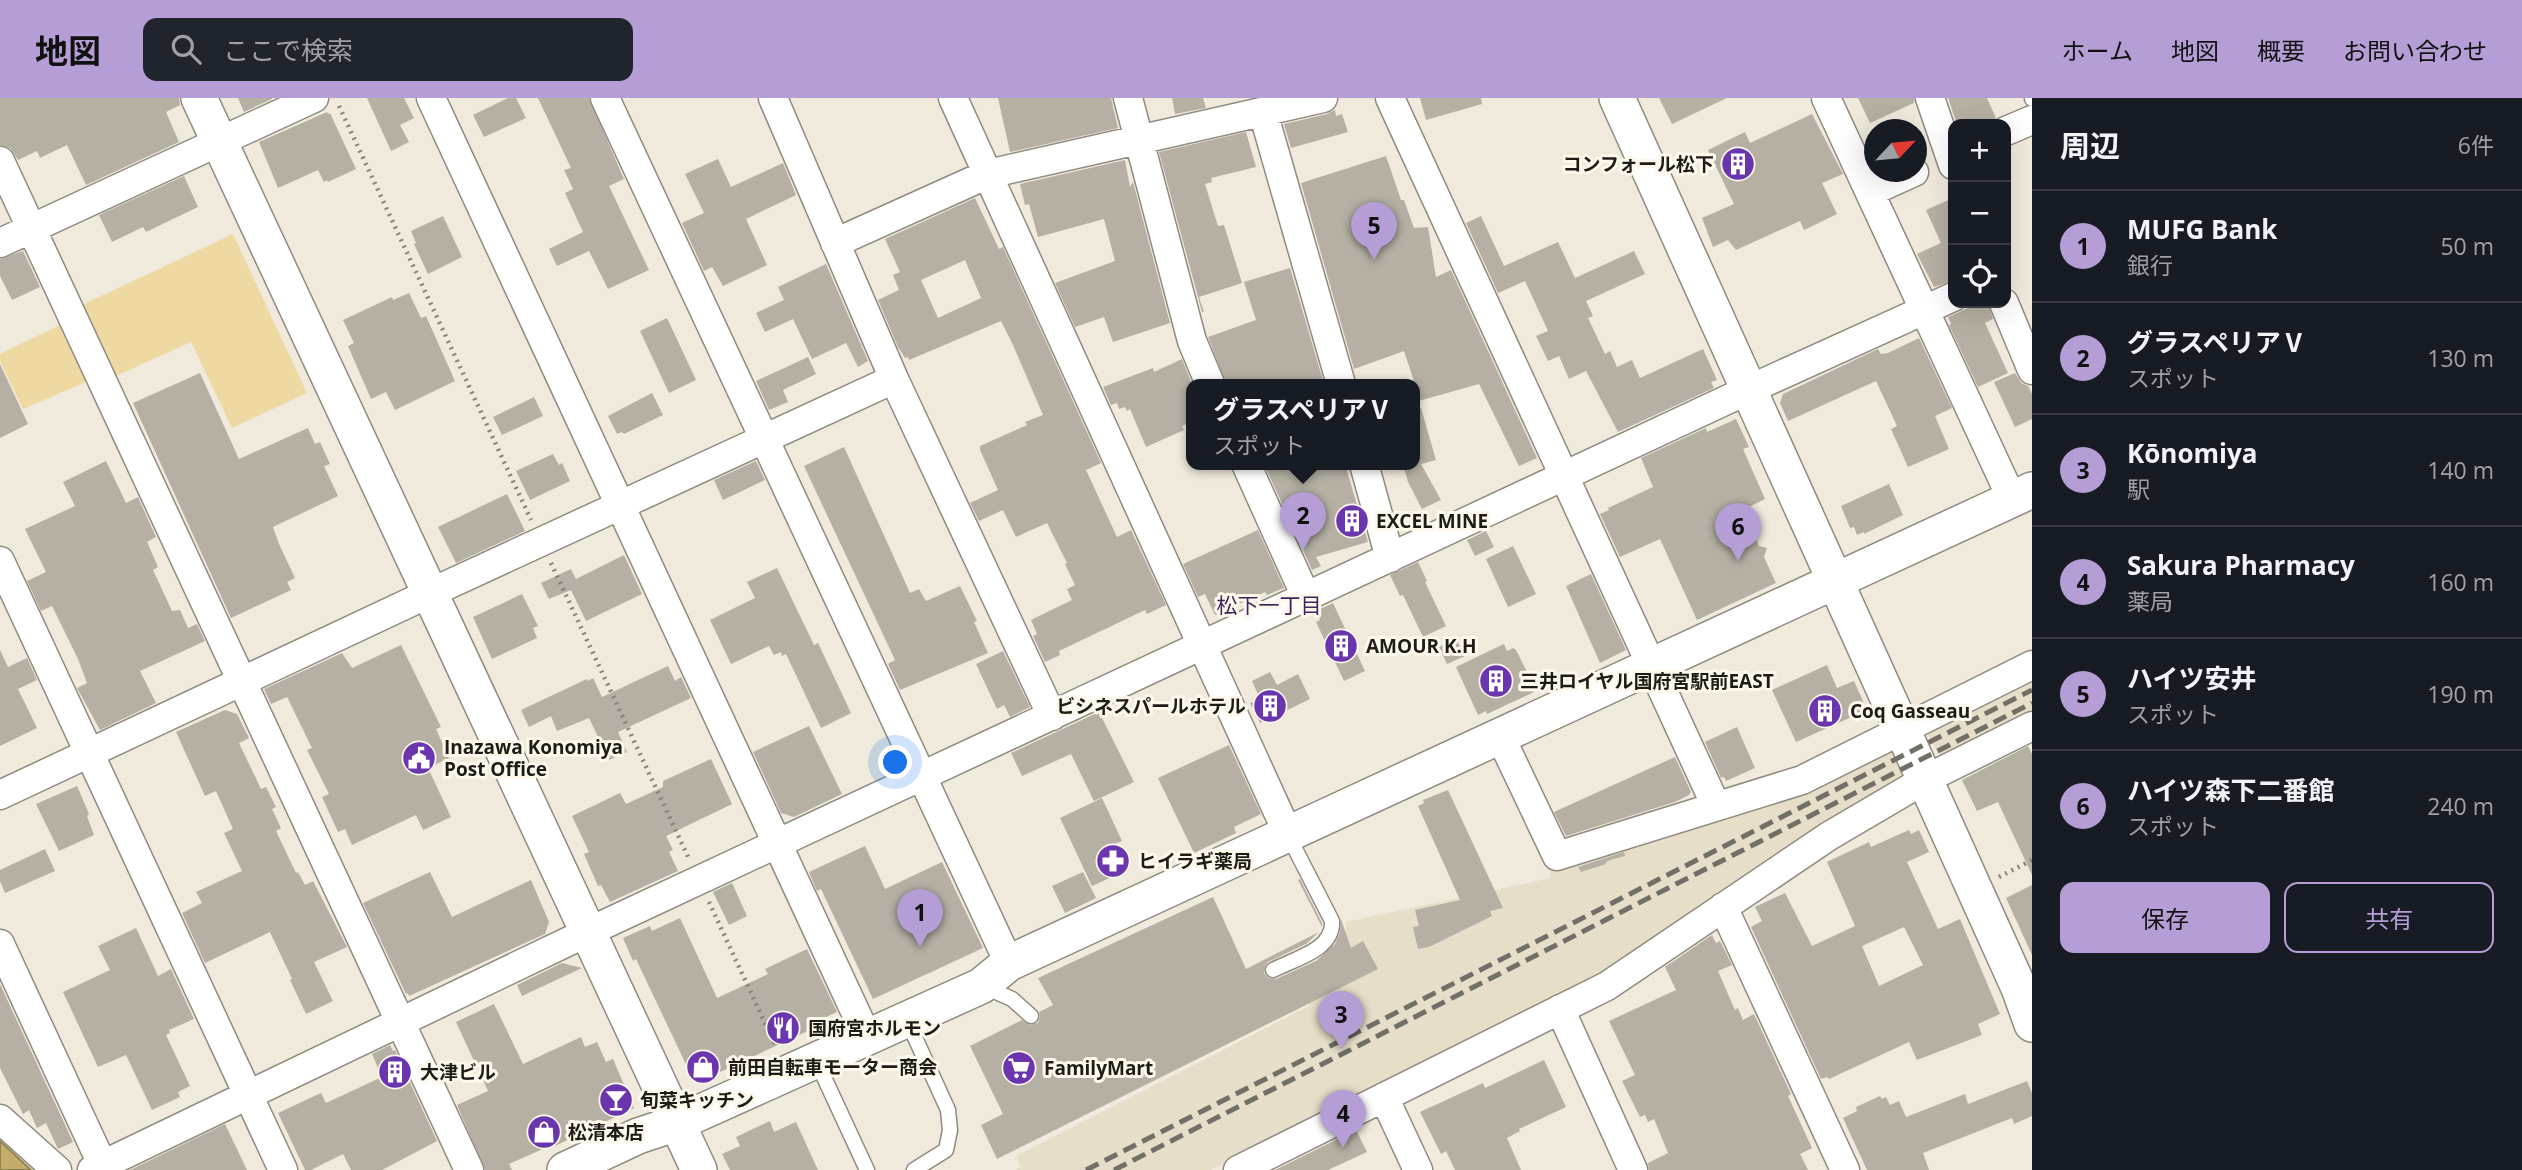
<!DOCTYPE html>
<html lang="ja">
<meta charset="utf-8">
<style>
body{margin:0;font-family:"Open Sans","Noto Sans JP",sans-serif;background:#20242c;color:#f1f3f6}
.controls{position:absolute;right:21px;top:21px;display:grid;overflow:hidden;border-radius:14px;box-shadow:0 7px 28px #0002}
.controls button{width:63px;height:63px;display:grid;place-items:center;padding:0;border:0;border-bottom:2px solid #363941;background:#171b24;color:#f1f3f6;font:35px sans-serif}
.compass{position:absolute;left:1864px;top:21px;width:63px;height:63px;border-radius:50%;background:#171b24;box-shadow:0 7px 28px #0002;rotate:64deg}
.you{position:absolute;left:896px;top:665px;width:24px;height:24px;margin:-18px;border:5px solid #fff;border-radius:50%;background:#1a73e8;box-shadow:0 0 0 10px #1a73e833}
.badge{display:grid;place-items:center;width:46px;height:46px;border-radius:50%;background:#b59ed5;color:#111;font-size:23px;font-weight:700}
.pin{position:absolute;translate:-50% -58px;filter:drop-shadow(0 2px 4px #0008)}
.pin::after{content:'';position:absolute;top:37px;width:24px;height:21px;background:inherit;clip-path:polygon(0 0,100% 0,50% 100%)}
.popup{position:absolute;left:1186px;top:281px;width:234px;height:91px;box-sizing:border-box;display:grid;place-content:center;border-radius:14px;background:#171b24;filter:drop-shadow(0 2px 5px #0005);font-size:23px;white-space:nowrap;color:#9ea1a6}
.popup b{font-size:26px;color:#f1f3f6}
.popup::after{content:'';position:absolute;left:50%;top:100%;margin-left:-14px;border:14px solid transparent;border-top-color:#171b24}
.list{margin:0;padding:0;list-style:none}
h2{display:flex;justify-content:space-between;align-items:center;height:91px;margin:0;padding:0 28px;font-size:30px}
h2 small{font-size:23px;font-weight:400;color:#9ea1a6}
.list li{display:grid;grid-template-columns:46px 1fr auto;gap:21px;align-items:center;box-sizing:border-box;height:112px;padding:0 28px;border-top:2px solid #363941}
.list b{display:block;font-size:26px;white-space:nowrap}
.list p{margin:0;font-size:23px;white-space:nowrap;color:#9ea1a6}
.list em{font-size:23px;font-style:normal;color:#9ea1a6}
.actions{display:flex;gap:14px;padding:21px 28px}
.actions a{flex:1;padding:16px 0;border:2px solid #b59ed5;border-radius:14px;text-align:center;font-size:24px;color:#b59ed5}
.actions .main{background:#b59ed5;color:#111}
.icon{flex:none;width:38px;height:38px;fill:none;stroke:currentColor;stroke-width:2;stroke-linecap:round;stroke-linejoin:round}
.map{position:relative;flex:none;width:2032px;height:1072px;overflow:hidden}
header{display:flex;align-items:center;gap:42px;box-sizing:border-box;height:98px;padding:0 35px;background:#b59ed5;color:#111}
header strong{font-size:33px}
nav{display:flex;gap:38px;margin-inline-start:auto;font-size:24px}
.search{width:490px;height:63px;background:#20242c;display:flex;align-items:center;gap:18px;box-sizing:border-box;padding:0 24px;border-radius:14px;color:#9ea1a6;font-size:26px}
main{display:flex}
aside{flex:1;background:#171b24}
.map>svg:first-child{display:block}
.built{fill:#e6dec9}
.green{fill:#eed9a2}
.water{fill:#c4ac6b;stroke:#928152;stroke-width:2}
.building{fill:#b5b0a3;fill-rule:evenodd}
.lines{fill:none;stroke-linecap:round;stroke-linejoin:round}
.service-casing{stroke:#8f8b7e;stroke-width:17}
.minor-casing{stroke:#8f8b7e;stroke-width:31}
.tertiary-casing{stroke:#8f8b7e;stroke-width:38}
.path{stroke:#87837a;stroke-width:4.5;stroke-dasharray:2 5;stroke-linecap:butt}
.service{stroke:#fff;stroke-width:14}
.minor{stroke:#fff;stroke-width:28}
.tertiary{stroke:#fff;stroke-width:35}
.rail{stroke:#726f66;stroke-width:5;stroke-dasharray:14 7;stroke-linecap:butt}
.labels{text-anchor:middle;stroke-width:6;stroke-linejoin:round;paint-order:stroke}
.poi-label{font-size:19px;font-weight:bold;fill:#1e1c17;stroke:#fdf8ea;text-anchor:start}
.neighbourhood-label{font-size:21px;fill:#3c245e;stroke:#fdf8ea}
</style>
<header>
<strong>地図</strong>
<div class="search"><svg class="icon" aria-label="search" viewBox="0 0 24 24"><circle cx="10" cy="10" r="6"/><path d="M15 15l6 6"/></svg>ここで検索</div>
<nav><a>ホーム</a><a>地図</a><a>概要</a><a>お問い合わせ</a></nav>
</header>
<main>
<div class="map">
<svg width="2032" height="1072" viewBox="0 0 2032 1072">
<rect width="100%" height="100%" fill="#efeadc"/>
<path class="built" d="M2032,576V621L1943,666L1925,630Z
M1891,650L1907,683L1600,877L1211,1072H1016L1021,1068L1016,1058L1309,908L1294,877L1338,855L1346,842V824L1551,780L1549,771L1798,695Z"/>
<path class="green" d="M233,136L307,295L232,330L191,244L114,279L80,208Z
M64,225L91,282L23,311L0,263V256Z"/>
<path class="water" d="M0,1043L31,1072H0Z"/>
<path class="building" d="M0,0H179L180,7L166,14L179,44L86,87L67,47L40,60L37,53L18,62L10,50L0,47Z
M238,0H272V1L244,14Z
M367,0H404L414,20L400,27L409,44L391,53Z
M508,0H516L526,20L484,39L473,17Z
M538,0H589L624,81L609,88L649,172L608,191L589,153L557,168L549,151L583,134L565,95L573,91L564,72L571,70Z
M998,0H1111L1118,30L1010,54Z
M1172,0H1203L1206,10L1175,16Z
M1420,0H1481L1482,6L1426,22Z
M1659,0H1727L1672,26Z
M1858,0H1914V5L1870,25Z
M1948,0H1987L1996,20L1991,26H1957Z
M1335,12L1336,18L1342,16L1348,34L1291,50L1284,26L1327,16Z
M327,14L328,16L330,15L356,71L328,84L327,82L324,84L318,72L278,90L259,44Z
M1812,16L1843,76L1822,85L1837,116L1804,132L1800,123L1736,152L1728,142L1713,149L1702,120L1734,106L1708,52L1745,34L1750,45Z
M1246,34L1256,69L1211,80L1212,84L1205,86L1218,128L1224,127L1242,185L1199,199L1204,214H1202L1159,54Z
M1386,58L1401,102H1404L1414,130L1428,129L1436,179L1451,172L1537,360L1519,368L1479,286L1415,304V286L1404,253L1354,271L1301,85Z
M718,61L731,89L783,65L796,97L746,121L767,167L723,188L712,169L704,173L682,125L704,115L685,76Z
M1125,62L1130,89L1133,84L1170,225L1113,244L1104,219L1075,229L1055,185L1115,163L1104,121L1038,139L1029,106L1025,107L1020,86Z
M184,78L198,109L146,134L143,129L112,144L99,117Z
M975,100L999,151L1003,149L1101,365L1086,372L1117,439L1131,432L1166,507L1147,516L1145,512L1059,553L1060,557L1045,564L1033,538L1037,536L1031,522L1072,502L1067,491L1075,487L1065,466L1067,465L1047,425L1016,439L1003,412L979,423L970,405L998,392L980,352V348L1027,327L1025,324L1043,317L1013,247L1001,223L909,262L908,259L905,260L898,249L878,202L899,192L893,177L900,174L885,141ZM965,162L981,200L938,220L921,182Z
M1953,100V183L1934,189L1917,156L1941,145L1926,112Z
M443,118L462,159L428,176L414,146L416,145L411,133Z
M1481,118L1504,168L1558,144L1575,180L1634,153L1645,176L1586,203L1593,218L1588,220L1605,256L1610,253L1617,269L1632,262L1640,280L1703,251L1717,282L1711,284L1714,290L1618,334L1586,273L1569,281L1559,258L1548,263L1536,238L1548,233L1525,183L1498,195L1466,125Z
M23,153L40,189L12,202L0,178V161Z
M826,166L868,263L858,269L846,245L812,261L793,221L765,234L756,215L784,202L778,189Z
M1290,170L1324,286H1226L1208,239L1256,222L1244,184Z
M409,195L421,220L426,218L455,283L395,312L386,294L371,301L348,248L354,245L343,222L392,199L393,202Z
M1979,205H1988L1993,221L1985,225L2008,275L1978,289L1949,227L1951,226L1948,219Z
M667,220L696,282L669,295L640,233Z
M1919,240L1952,310L1935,318L1949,351L1908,369L1891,331L1897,328L1876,283L1788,323L1780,305L1783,296L1878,251L1881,256L1888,255Z
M808,259L816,276L783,292L788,304L769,312L756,283Z
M1182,261L1192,286L1191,324L1182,328L1184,332L1146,349L1130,311L1127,313L1125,309L1119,311L1117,305L1111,307L1103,289L1153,270L1154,274Z
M0,266L28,326L0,340Z
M200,275L239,361L308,330L315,346L320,344L330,366L324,368L338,398L273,429L279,446L295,480L287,484L291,492L231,520L133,305Z
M2015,275L2021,285L2028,288L2032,296V321L2015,329L1994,284Z
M652,295L663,317L624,336L622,334L617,336L608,318Z
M534,299L543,318L502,337L493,319Z
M1415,310H1421L1436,362L1421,366L1441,402L1422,411L1408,384L1403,366H1415Z
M1736,321L1749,349L1743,351L1765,401L1743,412L1759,448L1767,450L1764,459L1776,485L1697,522L1660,441L1620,459L1600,416L1609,412L1608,410L1653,389L1641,360L1706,330L1707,334Z
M844,349L910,495L919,491L926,503L960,488L977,523L974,524L988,555L900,592L888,566L895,562L804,368Z
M553,356L559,367L562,365L570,383L530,402L516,373Z
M106,363L126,405L138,399L156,439L147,444L158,469L153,472L172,513L180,512L188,530L197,526L205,543L140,573L156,605L100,632L77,590L87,585L78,561L52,508L41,513L27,483L46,474L25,431L75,408L63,384Z
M756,363L765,382L723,402L714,382Z
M1264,366H1345L1368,444L1316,459L1321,468L1312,472Z
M1889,386L1903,417L1864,436V434L1857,437L1854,429L1850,430L1841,408Z
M507,396L525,433L456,465L438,429Z
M1258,432L1284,490L1267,497L1265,494L1215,517L1205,496L1198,499L1183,466Z
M1486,433L1494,449L1475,458L1467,442Z
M1513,448L1536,496L1508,509L1486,461Z
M624,457L642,496L586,523L571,492L549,501L541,485L571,471L576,481Z
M1418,464L1427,483L1425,484L1446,528L1423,539L1403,497L1400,498L1390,477Z
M777,470L814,547L818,545L851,615L821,630L786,556L782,558L781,554L774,557L769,548L731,566L710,522L755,500L747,484Z
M1591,476L1626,552L1600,565L1566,488Z
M522,496L538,528L533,530L537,540L492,561L473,519Z
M1333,505L1365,573L1344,583L1316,524L1320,522L1316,513Z
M1456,541L1465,558L1447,566L1439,549Z
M1504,546L1507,553L1513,550L1516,552L1531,582L1529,584L1534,594L1487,616L1486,613L1478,617L1456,569Z
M401,547L441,629L436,631L449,660L428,670L451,719L423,732L416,717L352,747L345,731L338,734L322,699L329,696L307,652L312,650L287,599L271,606L264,591L342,555L352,570Z
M0,552L8,569L27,560L37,582L18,591L37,630L0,648Z
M1003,553L1030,609L1010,619L1004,607L997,611L976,566Z
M1827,567L1837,590L1854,583L1867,612L1796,644L1772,592Z
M668,568L675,583L681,579L691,600L618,634L627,654L609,662L589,620L557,633L551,618L529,629L521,612L587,581L588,583L593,580L602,599Z
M1270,574L1277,587L1298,576L1310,601L1260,625L1250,605L1260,601L1252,583Z
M225,612L237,616L249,640L239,645L261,691L266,689L276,709L272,711L281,730L276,733L296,775L298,774L305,787L313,783L347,849L314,864L333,903L306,916L290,882L292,881L270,834L205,865L182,815L202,805L196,794L242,773L224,735L233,731L216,693L205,698L176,634Z
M1099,614L1134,684L1094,703L1071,656L1022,678L1011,655Z
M809,628L842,696L794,719L781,715L753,654Z
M1737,629L1755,670L1726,683L1724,679L1721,680L1705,644Z
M1229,647L1261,716L1234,729L1236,735L1194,755L1158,680Z
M2028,648L2032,656V777L1998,704L1977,713L1962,682Z
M1675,659L1691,694L1689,697L1675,704L1566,738L1554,714Z
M711,661L732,706L666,738L673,752L669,754L678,773L610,804L601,787L598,788L584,756L589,754L572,718L620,695L626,706L663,689V683Z
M77,688L89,716L87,718L94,737L59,753L36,706Z
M1448,692L1503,810L1490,813L1492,818L1429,849L1418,851L1413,829L1419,828L1415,812L1460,802L1418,708L1424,705L1423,702Z
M1102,700L1122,743L1115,746L1127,772L1092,788L1060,720Z
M1909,732L1911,736L1919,732L1929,754L1907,764L1938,831L1960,821L2000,916L1978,926L1982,937L1917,962L1909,944L1829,981L1827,979L1821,981L1751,829L1762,823L1755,809L1785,795L1812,848L1855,828L1827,764L1869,744L1871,749ZM1904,829L1923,867L1879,888L1862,848Z
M865,748L885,791L942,764L983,850L873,901L821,791L817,793L809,774Z
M45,751L55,773L5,795L0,783V772Z
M1624,754L1625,758L1613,761L1606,764V766L1581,774L1578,769Z
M430,774L452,819L531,782L549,824L545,836L409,898L408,895L406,896L363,805Z
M1083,774L1096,800L1065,815L1052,788Z
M1300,781L1322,825V829L1298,782Z
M732,785L747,818L729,827L713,794Z
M2032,787V857L2006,800Z
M1213,799L1246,871L1319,834L1306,846L1268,864L1265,867L1264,875L1268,880L1276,881L1316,863L1335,846L1340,835L1341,821L1351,850L1363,843L1378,871L997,1061L981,1027L1003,1016L970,948L1022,922L1030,927L1038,925L1040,919L1039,914L1053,907L1038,880Z
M680,820L717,900L768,876L765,871L807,851L837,914L809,927L812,931L705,981L691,977L636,861L633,863L623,840L650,828L652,833Z
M136,830L158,878L171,871L194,921L169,932L170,935L166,937L190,988L178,994L180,999L152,1012L126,957L98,969L63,894L110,872L98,848Z
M1712,837L1716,845L1720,843L1732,867L1718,873L1735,912L1738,910L1743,922L1754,916L1791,996L1788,998L1812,1050L1800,1056L1808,1072H1649L1648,1065L1668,1055L1654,1021L1648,1024L1645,1017L1640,1019L1622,983L1635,977L1609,923L1676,892L1665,869Z
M562,865L582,870L522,898L517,887Z
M0,886L73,1044L58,1051L46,1025L37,1030L29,1012L23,1016L0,970Z
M494,906L523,966L581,939L585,949L597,944L606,964L613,961L634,1010L555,1048L554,1046L509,1066L512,1072H485L457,1007L488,993L456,924Z
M390,947L393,953L395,952L437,1043L382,1072H351L343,1056L311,1072H305L278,1015L321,995L326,1005L382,979L372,956Z
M1544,962L1566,1009L1519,1031L1520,1033L1507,1040L1521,1072H1455L1446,1053L1441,1056L1420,1014L1483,985L1485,990Z
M2027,983L2032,995V1018L2014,1026L2012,1020L1923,1055L1929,1072H1867L1843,1020L1857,1013L1856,1009L1880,998L1882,1001L1886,999L1890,1007L1899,1003L1906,1019L1965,996L1968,1006Z
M770,1023L774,1034L796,1024L818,1072H730L722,1056L740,1048L736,1039Z
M225,1026L247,1072H130Z
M1356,1032L1367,1054L1328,1072H1275Z"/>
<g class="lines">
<g class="service-casing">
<path id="service" d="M2032,0V1
M1273,872C1294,861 1334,852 1332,823L1288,737
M983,888L1012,901L1031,918
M907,922L948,1012L950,1032L946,1052L914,1072
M816,962L867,1072"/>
</g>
<g class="minor-casing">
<path id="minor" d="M431,0L867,939
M605,0L1009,865
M773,0L894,281L1052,618
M953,0L1288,736
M1128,0L1192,243L1210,286
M1390,0L1716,708
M1826,0L2012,401
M1930,0L1953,67
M1263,14L1341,286
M2006,33L2032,22
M0,63L469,1072
M1870,94L1914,74
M0,145L314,0
M835,145L988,76L1323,0
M2004,205L2032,272
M1246,366L1306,499
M1364,366L1390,460
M0,463L283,1072
M1500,638L1557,758L1802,682L2032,567
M0,697L430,495L894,281
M1723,809L1845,1072
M0,846L102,1066
M1560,911L1633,1072
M1384,999L1418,1072
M0,1021L57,1072
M92,1072L588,834L1748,292L1953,199
M1238,1072L1607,888L1829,738L1926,681L2032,628"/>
</g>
<g class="tertiary-casing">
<path id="tertiary" d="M199,0L699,1072
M1617,0L2019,890L2032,926
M565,1072L638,1038L677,1025L981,888L1009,865L2032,392"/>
</g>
<path class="path" d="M339,8L531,422
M551,465L689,761
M1999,779L2032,762
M709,804L776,949"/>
<use href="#service" class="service"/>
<use href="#minor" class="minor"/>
<use href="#tertiary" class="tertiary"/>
<path class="rail" d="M1086,1072L2032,592
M1114,1072L2032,605"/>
</g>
<defs>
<g id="building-disc" transform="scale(1.75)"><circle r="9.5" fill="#6b36ad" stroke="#fdf8ea"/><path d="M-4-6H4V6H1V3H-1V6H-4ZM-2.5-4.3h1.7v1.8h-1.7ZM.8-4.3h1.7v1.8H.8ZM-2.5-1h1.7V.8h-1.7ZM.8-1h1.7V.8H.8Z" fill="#fff"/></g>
<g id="civic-disc" transform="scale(1.75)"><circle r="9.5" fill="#6b36ad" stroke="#fdf8ea"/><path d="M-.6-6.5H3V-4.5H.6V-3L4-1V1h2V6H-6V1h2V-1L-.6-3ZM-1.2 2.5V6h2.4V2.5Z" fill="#fff"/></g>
<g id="pharmacy-disc" transform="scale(1.75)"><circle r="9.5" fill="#6b36ad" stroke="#fdf8ea"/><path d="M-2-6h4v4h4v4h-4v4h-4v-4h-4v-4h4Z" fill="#fff"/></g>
<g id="restaurant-disc" transform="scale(1.75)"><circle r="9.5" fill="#6b36ad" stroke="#fdf8ea"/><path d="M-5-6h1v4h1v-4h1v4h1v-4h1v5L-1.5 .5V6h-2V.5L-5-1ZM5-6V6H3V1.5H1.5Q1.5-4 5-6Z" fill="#fff"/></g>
<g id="shop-disc" transform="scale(1.75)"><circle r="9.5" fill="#6b36ad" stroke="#fdf8ea"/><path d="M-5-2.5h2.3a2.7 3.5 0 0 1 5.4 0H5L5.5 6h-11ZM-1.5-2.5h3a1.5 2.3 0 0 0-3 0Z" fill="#fff"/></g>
<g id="supermarket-disc" transform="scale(1.75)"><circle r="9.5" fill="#6b36ad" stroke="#fdf8ea"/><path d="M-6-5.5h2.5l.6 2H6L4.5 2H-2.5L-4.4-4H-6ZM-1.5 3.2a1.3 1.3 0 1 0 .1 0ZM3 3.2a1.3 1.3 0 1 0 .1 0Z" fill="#fff"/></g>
<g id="bar-disc" transform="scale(1.75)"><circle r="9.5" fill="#6b36ad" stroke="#fdf8ea"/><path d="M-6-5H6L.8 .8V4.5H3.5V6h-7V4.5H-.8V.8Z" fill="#fff"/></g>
</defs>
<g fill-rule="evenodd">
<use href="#building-disc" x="1738" y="66"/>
<use href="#building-disc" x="1352" y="423"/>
<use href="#building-disc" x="1341" y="548"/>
<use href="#building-disc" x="1496" y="583"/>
<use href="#building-disc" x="1270" y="608"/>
<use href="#building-disc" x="1825" y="613"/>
<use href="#civic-disc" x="419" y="660"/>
<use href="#pharmacy-disc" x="1113" y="763"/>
<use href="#restaurant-disc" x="783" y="930"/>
<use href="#shop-disc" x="703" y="969"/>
<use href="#supermarket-disc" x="1019" y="970"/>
<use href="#building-disc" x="395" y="974"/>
<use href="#bar-disc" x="616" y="1002"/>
<use href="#shop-disc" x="544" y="1034"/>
</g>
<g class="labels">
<g class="poi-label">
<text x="1714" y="73" text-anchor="end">コンフォール松下</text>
<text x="1376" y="430">EXCEL MINE</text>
<text x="1366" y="555">AMOUR K.H</text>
<text x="1520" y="590">三井ロイヤル国府宮駅前EAST</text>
<text x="1246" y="615" text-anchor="end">ビシネスパールホテル</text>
<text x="1850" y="620">Coq Gasseau</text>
<text x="444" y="656">Inazawa Konomiya<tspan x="444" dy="22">Post Office</tspan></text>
<text x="1138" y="770">ヒイラギ薬局</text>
<text x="808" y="937">国府宮ホルモン</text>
<text x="728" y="976">前田自転車モーター商会</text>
<text x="1044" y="977">FamilyMart</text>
<text x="420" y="981">大津ビル</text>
<text x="640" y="1009">旬菜キッチン</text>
<text x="568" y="1041">松清本店</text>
</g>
<g class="neighbourhood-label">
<text x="1269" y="515">松下一丁目</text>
</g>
</g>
</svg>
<div class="controls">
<button>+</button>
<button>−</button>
<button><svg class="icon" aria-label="locate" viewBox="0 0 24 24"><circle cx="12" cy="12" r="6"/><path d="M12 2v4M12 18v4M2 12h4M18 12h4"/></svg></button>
</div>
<svg class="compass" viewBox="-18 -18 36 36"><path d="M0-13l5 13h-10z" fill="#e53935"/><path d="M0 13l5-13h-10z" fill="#9ea1a6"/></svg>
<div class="you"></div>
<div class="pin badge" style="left:920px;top:849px">1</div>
<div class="pin badge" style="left:1303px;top:452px">2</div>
<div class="popup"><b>グラスペリアⅤ</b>スポット</div>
<div class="pin badge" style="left:1341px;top:951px">3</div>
<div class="pin badge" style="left:1343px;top:1050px">4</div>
<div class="pin badge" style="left:1374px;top:162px">5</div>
<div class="pin badge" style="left:1738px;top:463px">6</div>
</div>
<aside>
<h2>周辺<small>6件</small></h2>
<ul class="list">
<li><span class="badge">1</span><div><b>MUFG Bank</b><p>銀行</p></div><em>50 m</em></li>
<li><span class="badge">2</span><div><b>グラスペリアⅤ</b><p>スポット</p></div><em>130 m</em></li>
<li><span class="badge">3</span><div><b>Kōnomiya</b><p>駅</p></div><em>140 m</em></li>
<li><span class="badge">4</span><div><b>Sakura Pharmacy</b><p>薬局</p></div><em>160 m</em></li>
<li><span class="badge">5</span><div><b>ハイツ安井</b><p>スポット</p></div><em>190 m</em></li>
<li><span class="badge">6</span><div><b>ハイツ森下二番館</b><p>スポット</p></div><em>240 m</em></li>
</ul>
<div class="actions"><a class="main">保存</a><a>共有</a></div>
</aside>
</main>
